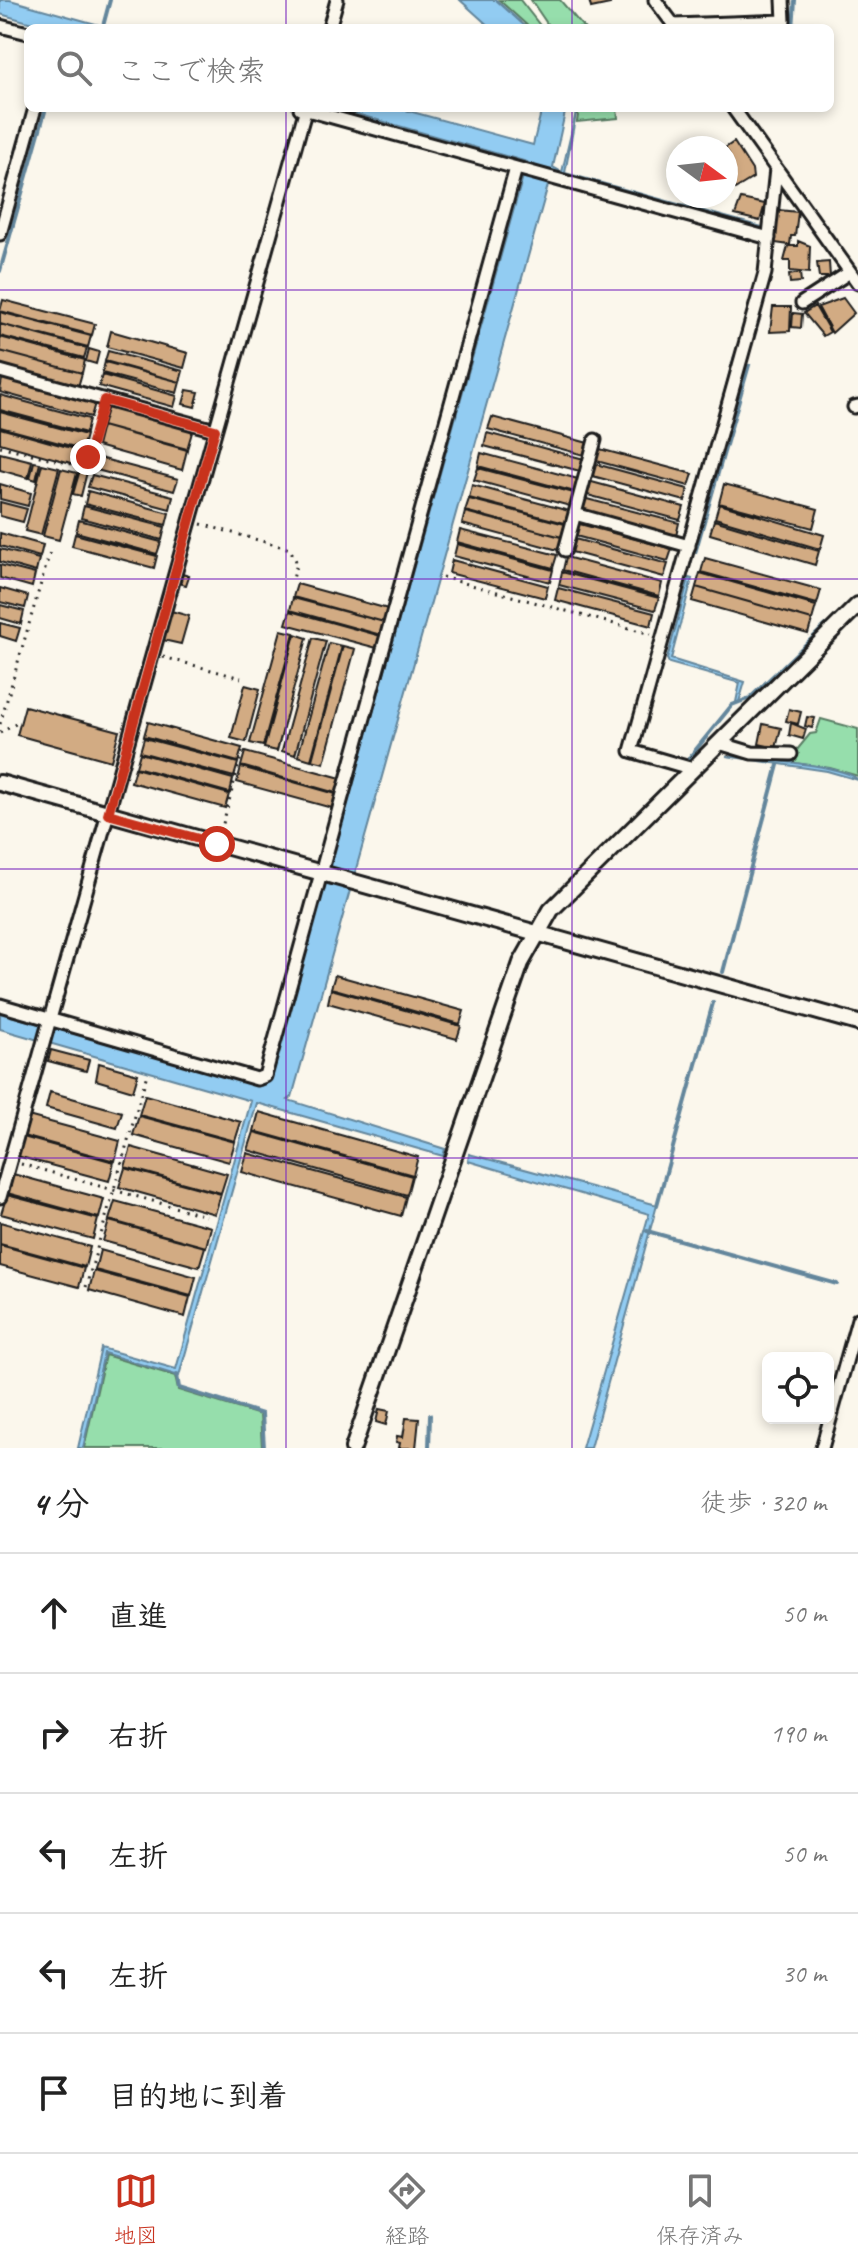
<!DOCTYPE html>
<html lang="ja">
<meta charset="utf-8">
<style>
body{margin:0;font-family:Caveat,"Klee One",sans-serif;background:#f2f2f2;color:#222}
.controls{position:absolute;right:24px;bottom:24px;display:grid;overflow:hidden;border-radius:12px;box-shadow:0 4px 12px #0003}
.controls button{width:72px;height:72px;display:grid;place-items:center;padding:0;border:0;border-bottom:2px solid #e0e0e0;background:#fff;color:#222;font:40px sans-serif}
.compass{position:absolute;left:666px;top:136px;width:72px;height:72px;border-radius:50%;background:#fff;box-shadow:0 4px 12px #0003;rotate:105deg}
.stop{position:absolute;width:24px;height:24px;margin:-18px;border:6px solid #c8321e;border-radius:50%;background:#fff}
.stop.end{background:#c8321e;border-color:#fff;box-shadow:0 2px 8px #0008}
.list{margin:0;padding:0;list-style:none}
h2{display:flex;justify-content:space-between;align-items:center;height:104px;margin:0;padding:0 32px;font-size:34px}
h2 small{font-size:26px;font-weight:400;color:#767676}
.list li{display:grid;grid-template-columns:52px 1fr auto;gap:24px;align-items:center;box-sizing:border-box;height:120px;padding:0 32px;border-top:2px solid #e0e0e0}
.list b{display:block;font-size:30px;white-space:nowrap}
.list em{font-size:26px;font-style:normal;color:#767676}
.icon{flex:none;width:44px;height:44px;fill:none;stroke:currentColor;stroke-width:2;stroke-linecap:round;stroke-linejoin:round}
.map{position:relative;flex:none;width:858px;height:1448px;overflow:hidden}
.search{position:absolute;background:#fff;box-shadow:0 4px 12px #0003;left:24px;right:24px;top:24px;height:88px;display:flex;align-items:center;gap:20px;box-sizing:border-box;padding:0 28px;border-radius:12px;color:#767676;font-size:30px}
.sheet{height:704px;background:#fff}
nav{display:flex;justify-content:space-around;align-items:center;box-sizing:border-box;height:112px;border-top:2px solid #e0e0e0;background:#fff;font-size:22px;color:#767676}
nav a{display:grid;justify-items:center;gap:4px}
nav .on{color:#c8321e}
.map>svg:first-child{display:block}
.green{fill:#96deac;stroke:#597d64;stroke-width:2}
.water{fill:#92ccf2;stroke:#63869c;stroke-width:2}
.lines{fill:none;stroke-linecap:round;stroke-linejoin:round}
.stream{stroke:#63869c;stroke-width:4}
.building{fill:#d2ab83;stroke:#1c1c1c;stroke-width:2}
.minor-casing{stroke:#1c1c1c;stroke-width:17}
.tertiary-casing{stroke:#1c1c1c;stroke-width:20}
.path{stroke:#1c1c1c;stroke-width:3;stroke-dasharray:2 6;stroke-linecap:butt}
.minor{stroke:#fbf7ec;stroke-width:11}
.tertiary{stroke:#fbf7ec;stroke-width:14}
.route{stroke:#c8321e;stroke-width:10}
.grid{fill:none;stroke:#7b2cbf;stroke-width:2;stroke-opacity:0.55}
</style>
<div class="map">
<svg width="858" height="1448" viewBox="0 0 858 1448">
<rect width="100%" height="100%" fill="#fbf7ec"/>
<filter id="ink" filterUnits="userSpaceOnUse"><feTurbulence type="fractalNoise" baseFrequency=".0125" numOctaves="2"/><feDisplacementMap in="SourceGraphic" scale="16" xChannelSelector="R" yChannelSelector="G"/><feConvolveMatrix kernelMatrix="1 2 1 2 8 2 1 2 1" color-interpolation-filters="sRGB"/></filter>
<g filter="url(#ink)">
<path class="green" d="M499,0H520L542,28H530Z
M531,0H560L584,28H550Z
M579,108H617L618,118L577,122Z
M821,719L858,729V776L830,768L787,762L810,734L816,733Z
M105,1355L175,1376L178,1390L260,1415L262,1448H84Z"/>
<path class="water" d="M0,0H10L110,28H50L0,14Z
M460,0H496L527,28H491Z
M335,108H398L533,145L542,108H566L553,167L562,172L577,108L565,173L762,227L761,232L552,171L292,1097L288,1100L445,1149L443,1156L257,1103L179,1376L104,1353L83,1448H78L101,1348L176,1369L251,1101L0,1029V1013L261,1086L270,1081L527,162Z
M748,365H750L696,553Z
M689,578L692,579L671,659L745,682L739,702H736L740,683L669,663L667,659Z
M726,756C751,759 845,764 858,780L827,771Z
M469,1154L657,1205L590,1448H582L649,1214L468,1161Z"/>
<g class="lines">
<path class="stream" d="M103,26L110,0
M793,28L795,0
M0,271L46,108
M709,453L735,356
M689,758L732,705L750,698L826,625
M723,972L778,765
M657,1205L713,1003
M647,1231L837,1284
M177,1375L179,1388L262,1414L264,1448
M429,1448L430,1415"/>
</g>
<path class="building" d="M589,0H609L610,4L591,8Z
M734,142L752,170L753,178L735,189L726,175L729,154L725,148Z
M741,199L765,204L760,221L735,215Z
M778,210L798,212L795,236H791L790,245L775,243Z
M798,241L810,246L809,273L790,271V261H784L788,246H798Z
M829,262L830,277H819L817,263Z
M800,273L801,282L790,283L789,275Z
M843,298L854,313L832,333L818,307Z
M3,300L95,324L92,335L0,311Z
M815,306L830,332L823,336L804,313Z
M773,307H791L790,331L770,332Z
M0,312L91,336L88,347L0,324Z
M793,313L802,314L801,328L792,327Z
M0,324L87,348L84,358L0,336Z
M111,331L188,353L184,368L107,347Z
M0,337L85,360L82,373L0,351Z
M89,349L99,352L96,364L86,361Z
M0,351L82,373L78,387L0,366Z
M108,351L183,371L180,382L105,361Z
M105,362L180,382L177,393L102,373Z
M102,375L177,396L174,407L99,386Z
M2,378L95,403L91,417L0,392Z
M187,390L199,392L195,407L183,404Z
M0,395L89,419L86,433L0,410Z
M108,406L193,429L187,449L102,426Z
M0,412L86,435L82,449L0,427Z
M492,417L588,443L584,455L488,429Z
M102,426L187,450L182,470L97,446Z
M0,428L82,451L78,465L0,443Z
M487,433L584,459L580,471L484,446Z
M596,448L693,474L689,486L593,460Z
M0,453L32,461L28,478L0,470Z
M481,453L578,479L575,492L478,466Z
M96,457L178,479L174,491L93,469Z
M34,462L40,463L36,480L30,478Z
M592,463L688,489L685,501L589,475Z
M42,464L59,468L41,535L25,531Z
M478,468L574,493L570,506L474,480Z
M61,469L77,473L59,540L43,536Z
M80,470L87,472L81,496L73,494Z
M92,475L173,496L170,509L88,487Z
M588,481L684,507L680,520L584,494Z
M0,484L31,493L28,506L0,499Z
M724,484L818,509L813,528L719,503Z
M472,485L569,511L565,523L469,498Z
M88,491L169,513L166,525L85,504Z
M583,498L679,523L676,536L579,510Z
M469,499L565,524L561,537L465,511Z
M0,502L27,509L23,522L0,516Z
M719,504L824,535L820,549L715,518Z
M84,506L165,527L162,540L81,518Z
M465,512L562,537L558,550L462,524Z
M79,520L161,542L157,554L76,532Z
M714,520L819,551L815,565L710,534Z
M576,523L672,549L668,561L572,535Z
M460,530L557,555L553,568L457,542Z
M0,533L43,545L40,557L0,546Z
M75,534L157,556L154,568L72,546Z
M571,538L668,564L664,577L568,551Z
M457,544L553,570L550,582L454,556Z
M0,549L39,559L36,572L0,562Z
M566,557L662,583L659,596L563,570Z
M705,558L821,590L817,604L701,572Z
M452,560L548,586L545,598L449,573Z
M0,565L35,574L32,587L0,578Z
M562,572L659,598L655,610L559,585Z
M700,573L816,606L812,620L696,587Z
M182,574L189,576L186,585L179,583Z
M297,584L388,609L384,622L293,597Z
M696,587L812,620L808,634L692,601Z
M0,588L28,596L25,608L0,602Z
M558,588L654,613L651,626L555,600Z
M293,598L384,622L381,635L290,610Z
M0,605L24,611L21,624L0,618Z
M171,611L189,616L181,644L163,640Z
M290,611L381,636L377,648L286,624Z
M0,623L20,628L16,641L0,636Z
M281,630L294,633L263,746L250,743Z
M295,634L307,638L277,751L264,748Z
M313,638L326,641L295,755L282,751Z
M329,643L342,646L311,760L298,756Z
M343,646L355,649L324,763L312,760Z
M245,685L260,689L246,742L231,738Z
M25,706L119,731L111,761L17,735Z
M789,709L801,712L798,724L786,721Z
M807,717L815,718L812,728L805,726Z
M148,722L242,748L238,762L144,736Z
M791,723L806,729L803,739L789,735Z
M763,724L781,728L776,748L759,744Z
M144,738L238,763L234,777L140,752Z
M245,752L341,778L336,793L241,766Z
M140,753L233,779L230,793L136,767Z
M241,767L336,794L332,808L237,782Z
M135,768L229,794L225,808L131,782Z
M335,975L464,1011L460,1024L331,988Z
M331,989L461,1026L457,1039L328,1003Z
M51,1050L89,1060L86,1071L48,1061Z
M99,1063L138,1074L133,1091L96,1080Z
M50,1092L122,1112L117,1128L46,1108Z
M145,1095L241,1122L235,1141L139,1115Z
M259,1112L418,1157L413,1175L254,1131Z
M28,1116L120,1141L115,1161L23,1136Z
M139,1116L235,1142L229,1162L133,1135Z
M254,1132L412,1176L407,1195L248,1150Z
M23,1137L114,1162L109,1181L17,1156Z
M131,1147L227,1174L221,1193L125,1167Z
M247,1153L406,1197L401,1216L242,1172Z
M125,1168L221,1194L215,1214L119,1187Z
M13,1174L104,1199L99,1218L7,1193Z
M7,1195L98,1219L93,1239L1,1214Z
M115,1201L211,1227L206,1247L109,1220Z
M109,1221L205,1247L199,1267L103,1241Z
M0,1222L90,1247L85,1267L0,1244Z
M0,1245L84,1268L79,1287L0,1266Z
M100,1250L196,1277L191,1296L95,1270Z
M94,1271L190,1297L185,1317L89,1290Z
M379,1409L389,1411L386,1425L376,1422Z
M406,1418L419,1419L416,1448H399L400,1443L396,1442L397,1436L403,1437Z"/>
<g class="lines">
<g class="minor-casing">
<path id="minor" d="M655,0L676,28
M674,25L784,21L783,0
M0,26L28,33
M329,28L337,0
M300,108L769,238
M733,108L858,283
M0,234L35,108
M802,303L850,272
M0,371L215,430
M854,407L858,406
M575,514L689,546
M565,550L595,440
M719,743L752,753L791,754
M693,769L631,751L765,273L776,169
M0,1005L257,1079L265,1076L516,168
M0,1197L306,108
M822,1448L858,1319"/>
</g>
<g class="tertiary-casing">
<path id="tertiary" d="M0,783L858,1023
M353,1448L521,963L551,910L858,605"/>
</g>
<path class="path" d="M0,446L80,466L88,457L101,409
M201,524L290,549L297,563L293,579
M442,577L651,634
M163,657L241,678
M0,724L50,552
M0,733L19,722
M221,831L243,749
M21,1164L206,1216
M86,1287L147,1074"/>
<use href="#minor" class="minor"/>
<use href="#tertiary" class="tertiary"/>
</g>
</g>
<g class="lines" filter="url(#ink)">
<path class="route" d="M88,457L104,400L215,430L108,814L217,844"/>
</g>
<path class="grid" d="M286,0V28M572,0V28M286,108V1448M572,108V1448M0,290H858M0,579H858M0,869H858M0,1158H858"/>
</svg>
<div class="controls">
<button><svg class="icon" aria-label="locate" viewBox="0 0 24 24"><circle cx="12" cy="12" r="6"/><path d="M12 2v4M12 18v4M2 12h4M18 12h4"/></svg></button>
</div>
<svg class="compass" viewBox="-18 -18 36 36"><path d="M0-13l5 13h-10z" fill="#e53935"/><path d="M0 13l5-13h-10z" fill="#767676"/></svg>
<div class="stop" style="left:217px;top:844px"></div>
<div class="stop end" style="left:88px;top:457px"></div>
<div class="search"><svg class="icon" aria-label="search" viewBox="0 0 24 24"><circle cx="10" cy="10" r="6"/><path d="M15 15l6 6"/></svg>ここで検索</div>
</div>
<section class="sheet">
<h2>4 分<small>徒歩 · 320 m</small></h2>
<ul class="list">
<li><svg class="icon" aria-label="ahead" viewBox="0 0 24 24"><path d="M12 20V5M6 11l6-6 6 6"/></svg><div><b>直進</b></div><em>50 m</em></li>
<li><svg class="icon" aria-label="right" viewBox="0 0 24 24"><path d="M7 20v-9h11M14 6l5 5-5 5"/></svg><div><b>右折</b></div><em>190 m</em></li>
<li><svg class="icon" aria-label="left" viewBox="0 0 24 24"><path d="M17 20v-9H6M10 6l-5 5 5 5"/></svg><div><b>左折</b></div><em>50 m</em></li>
<li><svg class="icon" aria-label="left" viewBox="0 0 24 24"><path d="M17 20v-9H6M10 6l-5 5 5 5"/></svg><div><b>左折</b></div><em>30 m</em></li>
<li><svg class="icon" aria-label="arrive" viewBox="0 0 24 24"><path d="M6 21V4h12l-3 4 3 4H6"/></svg><div><b>目的地に到着</b></div></li>
</ul>
</section>
<nav>
<a class="on"><svg class="icon" aria-label="map" viewBox="0 0 24 24"><path d="M3 6l6-2 6 2 6-2v14l-6 2-6-2-6 2zM9 4v14M15 6v14"/></svg>地図</a>
<a><svg class="icon" aria-label="directions" viewBox="0 0 24 24"><path d="M12 3l9 9-9 9-9-9zM9 14v-3h6M13 9l2 2-2 2"/></svg>経路</a>
<a><svg class="icon" aria-label="saved" viewBox="0 0 24 24"><path d="M7 4h10v16l-5-4-5 4z"/></svg>保存済み</a>
</nav>
